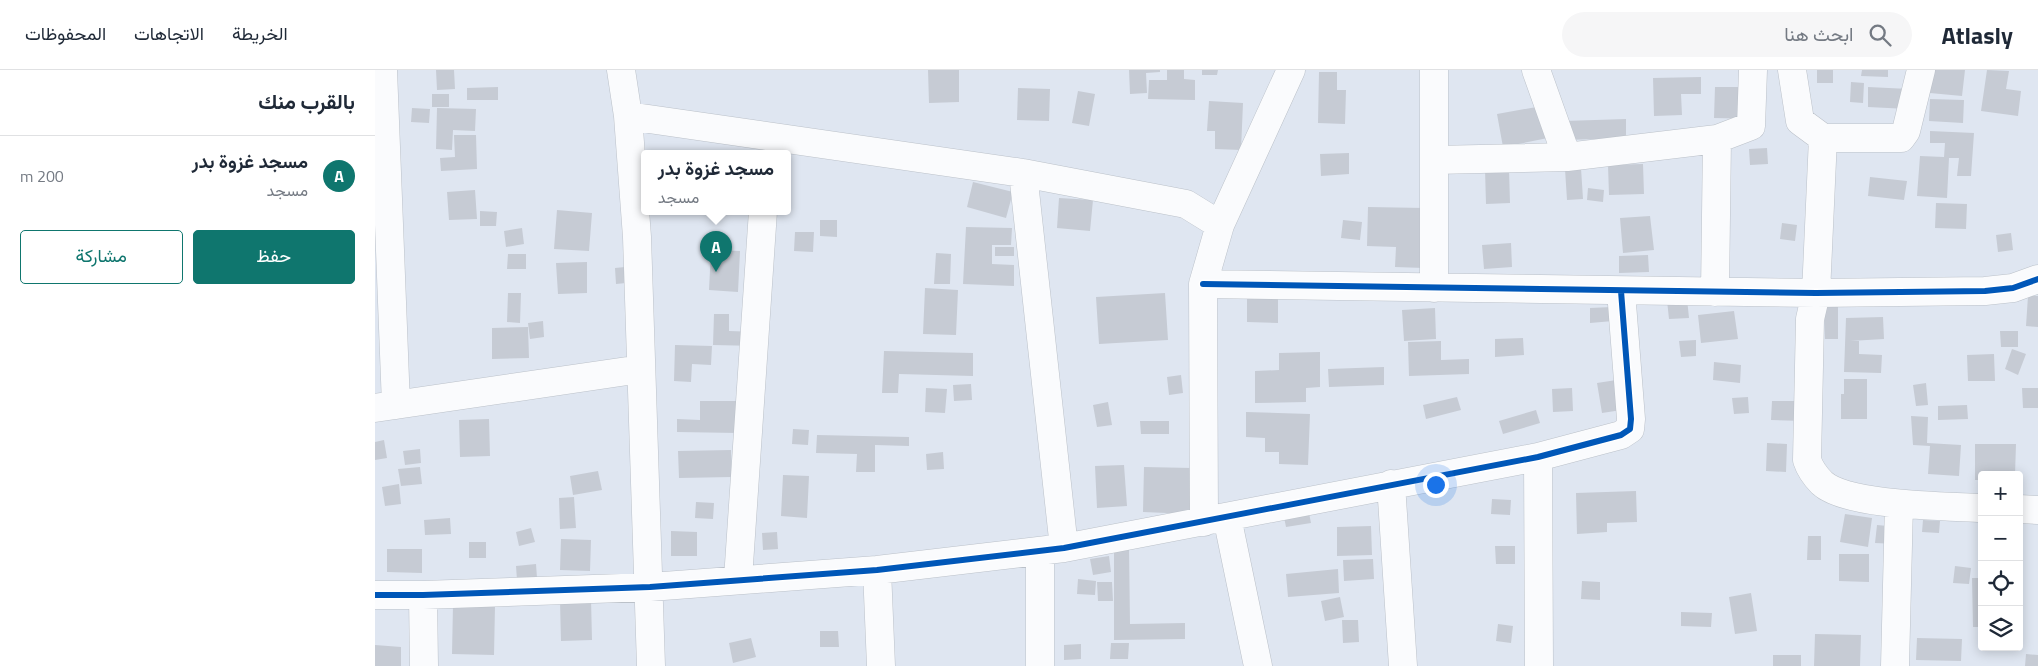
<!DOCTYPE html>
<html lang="ar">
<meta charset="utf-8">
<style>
body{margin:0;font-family:"Titillium Web",Vazirmatn,sans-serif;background:#f6f6f7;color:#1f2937;direction:rtl}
.controls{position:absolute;right:15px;bottom:15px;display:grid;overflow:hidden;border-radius:5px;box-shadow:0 2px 12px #0003}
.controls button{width:45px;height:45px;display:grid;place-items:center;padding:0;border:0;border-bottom:1px solid #e0e1e3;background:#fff;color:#1f2937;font:25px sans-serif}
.you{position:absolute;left:1060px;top:414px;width:18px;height:18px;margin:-12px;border:4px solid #fff;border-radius:50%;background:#1a73e8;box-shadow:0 0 0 8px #1a73e833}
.badge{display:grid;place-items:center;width:32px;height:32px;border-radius:50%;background:#0f766e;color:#fff;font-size:16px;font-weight:700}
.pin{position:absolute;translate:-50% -41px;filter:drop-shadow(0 1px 2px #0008)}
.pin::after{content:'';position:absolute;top:26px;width:18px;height:15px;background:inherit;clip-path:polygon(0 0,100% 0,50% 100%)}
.popup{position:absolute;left:266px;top:80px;width:150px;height:65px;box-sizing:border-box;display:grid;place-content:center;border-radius:5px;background:#fff;filter:drop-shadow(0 1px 4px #0005);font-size:16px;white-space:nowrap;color:#747a83}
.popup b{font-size:19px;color:#1f2937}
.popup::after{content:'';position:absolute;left:50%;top:100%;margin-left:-10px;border:10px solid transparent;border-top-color:#fff}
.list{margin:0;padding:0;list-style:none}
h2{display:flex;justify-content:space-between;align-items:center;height:65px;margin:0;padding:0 20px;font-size:21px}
h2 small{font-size:16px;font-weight:400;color:#747a83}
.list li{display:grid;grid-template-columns:32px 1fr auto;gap:15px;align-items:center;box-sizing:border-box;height:80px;padding:0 20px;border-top:1px solid #e0e1e3}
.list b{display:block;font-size:19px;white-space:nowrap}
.list p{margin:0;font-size:16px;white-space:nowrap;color:#747a83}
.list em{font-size:16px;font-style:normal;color:#747a83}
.actions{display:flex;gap:10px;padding:15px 20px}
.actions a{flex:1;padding:11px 0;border:1px solid #0f766e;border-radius:5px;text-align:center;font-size:18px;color:#0f766e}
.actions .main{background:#0f766e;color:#fff}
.icon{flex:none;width:28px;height:28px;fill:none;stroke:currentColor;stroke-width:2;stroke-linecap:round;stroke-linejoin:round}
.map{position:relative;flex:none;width:1663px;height:596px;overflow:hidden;direction:ltr}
header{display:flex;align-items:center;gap:30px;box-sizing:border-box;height:70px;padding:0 25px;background:#fff;border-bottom:1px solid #e0e1e3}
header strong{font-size:24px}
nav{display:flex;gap:28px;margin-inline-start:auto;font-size:18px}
.search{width:350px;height:45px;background:#f6f6f7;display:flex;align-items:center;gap:12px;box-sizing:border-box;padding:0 18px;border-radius:28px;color:#747a83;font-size:19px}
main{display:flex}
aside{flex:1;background:#fff}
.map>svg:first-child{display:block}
.building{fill:#c6cbd4}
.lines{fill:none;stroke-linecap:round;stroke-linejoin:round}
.minor-casing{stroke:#bbc1c9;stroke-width:29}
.minor{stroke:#fafbfd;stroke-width:28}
.cycleway-casing{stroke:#fff;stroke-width:9}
.cycleway{stroke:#0057b8;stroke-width:6}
</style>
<header>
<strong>Atlasly</strong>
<div class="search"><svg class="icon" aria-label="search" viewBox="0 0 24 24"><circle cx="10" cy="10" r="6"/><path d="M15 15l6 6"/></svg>ابحث هنا</div>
<nav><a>الخريطة</a><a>الاتجاهات</a><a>المحفوظات</a></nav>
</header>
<main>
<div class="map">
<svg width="1663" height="596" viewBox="0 0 1663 596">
<rect width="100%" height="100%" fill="#dfe6f1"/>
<path class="building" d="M61,0H79L80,19L62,20Z
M553,0H584V32L554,33Z
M754,0H785V2L771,3L772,23L755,24Z
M792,0H809V9L820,10V30L773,29L774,10H792Z
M827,0H843L842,5H827Z
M1442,0H1458V13H1442Z
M1487,0H1513V7L1486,6Z
M1558,0H1590L1587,26L1555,23Z
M1612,0L1634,1L1631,19L1646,21L1643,46L1606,41Z
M944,2H962V20H971L970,54L943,53Z
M1326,7V24H1306L1307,45L1279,46L1278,8Z
M1476,12L1489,13L1488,33L1475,32Z
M123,17V30H92V18Z
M1340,17H1381V49L1339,48Z
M1493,17L1534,19L1533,39L1493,37Z
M643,18L675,19L674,51L642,50Z
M703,21L720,24L714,56L697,53Z
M57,24H74V37H57Z
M1555,29L1589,30L1588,53L1554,51Z
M834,31L868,33L866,80L840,79V61H832Z
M1167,36L1173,68L1128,77L1122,44Z
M37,38L55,39L54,53L36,52Z
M62,38L101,39L100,61L78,60L77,80L61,79Z
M1251,49V68L1190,70L1189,51Z
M1555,61L1599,63L1596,106H1582L1584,88H1574L1572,128L1542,126L1545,86L1569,87L1570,73H1555Z
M79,65H101L102,99L66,101L65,88L80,87Z
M1392,78L1393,94L1375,95L1374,79Z
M974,83V104L946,106L945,84Z
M1268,94L1269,124L1234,125L1233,95Z
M1206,98L1208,129L1192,130L1190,99Z
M1110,99H1134L1135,133L1111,134Z
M1495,107L1532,111L1529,130L1493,126Z
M598,112L638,122L631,148L592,137Z
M1213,118L1229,120L1228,132L1212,130Z
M100,120L102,149L74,150L72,122Z
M684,128L718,130L715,161L682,158Z
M1561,133L1592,134L1591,159L1560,158Z
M993,137L1050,138L1049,198L1020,197L1021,177L992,176Z
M182,140L217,143L214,181L179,179Z
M105,141L122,142L121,156H105Z
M1275,146L1279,180L1248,183L1245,148Z
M445,150H462V167L445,166Z
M968,150L987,152L985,170L966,168Z
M1407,153L1422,155L1420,171L1405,169Z
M591,157L637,158L636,175H617V194L639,195V216L588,214Z
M147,158L149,174L131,177L129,161Z
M420,162H439L438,182L419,181Z
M1636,163L1638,180L1623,182L1621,165Z
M1136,173L1137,197L1109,199L1107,175Z
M620,177H639V186H620Z
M336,180L365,181L363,222L334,220Z
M561,183L576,184L575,214H559Z
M133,184H151V199H132Z
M1273,185L1274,202L1244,203V186Z
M212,192V223L183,224L181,193Z
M260,196L261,212L241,214L240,198Z
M550,218L583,220L581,265L548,264Z
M1311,219L1314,248L1294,249L1291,221Z
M872,222H903V253L872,252Z
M133,223H146L145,253L132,252Z
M790,223L793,270L724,274L721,227Z
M1653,226H1663V257L1651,256Z
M1237,237L1238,251L1215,253V238Z
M1449,237H1463V269H1450Z
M1060,238L1061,269L1029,271L1027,240Z
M1359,241L1363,269L1326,273L1323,245Z
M339,244H354V261L383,262V276L338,275Z
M1508,247L1509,269L1475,271H1484V284L1507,285L1506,303L1469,302L1471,248Z
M168,251L169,267L155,269L153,253Z
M153,257L154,288L117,289V258Z
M1625,261H1643V277H1626Z
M1148,268L1149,285L1120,287V269Z
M1321,270V286L1306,287L1304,271Z
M1066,271V290L1094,289V304L1034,306L1033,272Z
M300,275L337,276L336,295L317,294L316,312L299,311Z
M1637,279L1651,284L1643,305L1630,299Z
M509,281L598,283V306L524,304L523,323H507Z
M945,282V317L931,318V332L880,333V301L904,300V283Z
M1619,284L1620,311H1593L1592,285Z
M1339,292L1366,295L1365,313L1338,310Z
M1009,297V315L954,317L953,299Z
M806,305L808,323L794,325L792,307Z
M1248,309L1253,339L1227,343L1222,313Z
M1469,309H1492V349H1466V324H1469Z
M1551,313L1553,335L1541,336L1538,315Z
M596,314L597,330L579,331L578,315Z
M551,318L572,319L570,343L550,342Z
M1197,318L1198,341L1178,342L1177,319Z
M1647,318H1663V338H1648Z
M1082,327L1086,340L1051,349L1048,335Z
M1373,327L1374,343L1359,344L1357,328Z
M325,331H363V363L302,362V349L325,350Z
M1397,331H1429V351L1396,350Z
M733,332L737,355L722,357L718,335Z
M1592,335L1593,349L1563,350V336Z
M1161,340L1165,353L1128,364L1124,351Z
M871,342L935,344L933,395L904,394V382H890V368L871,367Z
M1536,346L1553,347L1552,373L1586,375L1584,406L1553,404L1555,376L1538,375Z
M114,349L115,386L85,387L84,350Z
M765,351H794V364H766Z
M418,359L434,360L433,375L417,374Z
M442,365L534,367V376L500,375V402H481L482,384L441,383Z
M9,370L12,388L0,390V372Z
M1392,373L1412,374L1411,402L1391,401Z
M1600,374H1641L1640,405H1607V410H1600Z
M45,379L46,393L30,395L28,381Z
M356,380L357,407L304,408L303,381Z
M568,382L569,399L552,400L551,384Z
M749,395L752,436L722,438L720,396Z
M45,397L47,414L26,416L23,399Z
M769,397L817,398L816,444L768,442Z
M223,401L227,420L198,425L195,406Z
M408,405L434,406L432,448L406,446Z
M24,414L26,434L10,436L7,417Z
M1261,421L1262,452L1232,453V462L1202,464L1201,423Z
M199,427L201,458L185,459L184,428Z
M1117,429L1136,430L1135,445L1116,444Z
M321,432L339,433L338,449L320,448Z
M934,443L936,453L911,457L909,447Z
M1470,444L1497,448L1493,477L1465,472Z
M75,448L76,464L50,465L49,450Z
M1548,450L1565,451L1564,463L1547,462Z
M1502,455L1523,457L1522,474L1500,473Z
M996,456L997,485L962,486V457Z
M156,458L160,472L144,476L141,462Z
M296,461L322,462V486H296Z
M402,462L403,479L388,480L387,463Z
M1433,466H1446V490H1432Z
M186,469L216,470L215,501L185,500Z
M94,472H111V488H94Z
M1120,476H1140V494H1121Z
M739,477H754L755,554L810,553V569L739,570Z
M12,479H47V503L12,502Z
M1464,484H1494V512L1464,511Z
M734,486L736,502L718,505L715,489Z
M998,489L999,509L969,511L968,490Z
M161,494L162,508L142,510L141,496Z
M1580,496L1596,498L1594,514L1578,513Z
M963,499L964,523L913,527L911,504Z
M1597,508H1607V557H1598Z
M703,509L721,511L720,525L702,524Z
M1207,511L1225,512V530L1206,529Z
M722,512H737L738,531H723Z
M1376,523L1382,561L1360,564L1354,527Z
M965,527L969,547L950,551L946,531Z
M216,529L217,570L186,571L185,531Z
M78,535L120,536L119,585L77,584Z
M1306,542L1337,543L1336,557L1306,556Z
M967,550H983L984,572L968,573Z
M1123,554L1138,556L1136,573L1121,571Z
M445,561H463L464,577H445Z
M1440,564L1486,565L1485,596H1439Z
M376,568L381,587L358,593L354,573Z
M1542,568L1587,569L1586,591L1541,590Z
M736,573H754L753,589H735Z
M706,574V589L689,590V575Z
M0,575L26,577V596H0Z
M1651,584L1663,585V596H1650Z
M1398,585H1426V596H1398Z"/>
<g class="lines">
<g class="minor-casing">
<path id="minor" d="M8,0L21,335
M246,0L253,46L262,167L276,596
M1059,0V218
M1161,0L1192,87
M1417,0L1425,51L1448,68
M1546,0L1531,61L1526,68H1448L1441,223L1435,249L1432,390C1435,399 1440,406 1447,413C1472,436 1571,436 1607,438
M253,46L648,103L811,134L845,155
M1059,90L1192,87L1342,69L1376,56L1378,0
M648,103L689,478
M828,214L1441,223L1610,221L1638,218L1663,209
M1340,222L1342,69
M0,338L266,299
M1163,387L1164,596
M1016,414L1028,596
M1644,439L1663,440
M852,447L883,596
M829,452L828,214L845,155L916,0
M502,500L506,596
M363,509L388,141
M0,525H48L275,517L502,500L689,478L1163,387L1246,365L1255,359L1256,349L1246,221
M48,525L49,596
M665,596V481
M1520,596L1524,434"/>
</g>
<use href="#minor" class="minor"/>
<g class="cycleway-casing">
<path id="cycleway" d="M828,214L1441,223L1610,221L1638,218L1663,209
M0,525H48L275,517L502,500L689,478L1163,387L1246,365L1255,359L1256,349L1246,221"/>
</g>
<use href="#cycleway" class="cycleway"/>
</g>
</svg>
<div class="controls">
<button>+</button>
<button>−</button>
<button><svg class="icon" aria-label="locate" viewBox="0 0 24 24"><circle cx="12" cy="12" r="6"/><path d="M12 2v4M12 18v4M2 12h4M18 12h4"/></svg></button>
<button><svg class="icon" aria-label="layers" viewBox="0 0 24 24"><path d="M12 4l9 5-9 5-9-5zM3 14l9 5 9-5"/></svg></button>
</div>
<div class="you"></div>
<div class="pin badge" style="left:341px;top:202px">A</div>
<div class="popup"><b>مسجد غزوة بدر</b>مسجد</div>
</div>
<aside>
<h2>بالقرب منك<small></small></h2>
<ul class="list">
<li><span class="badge">A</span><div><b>مسجد غزوة بدر</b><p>مسجد</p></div><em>200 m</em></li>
</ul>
<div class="actions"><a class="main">حفظ</a><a>مشاركة</a></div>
</aside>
</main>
